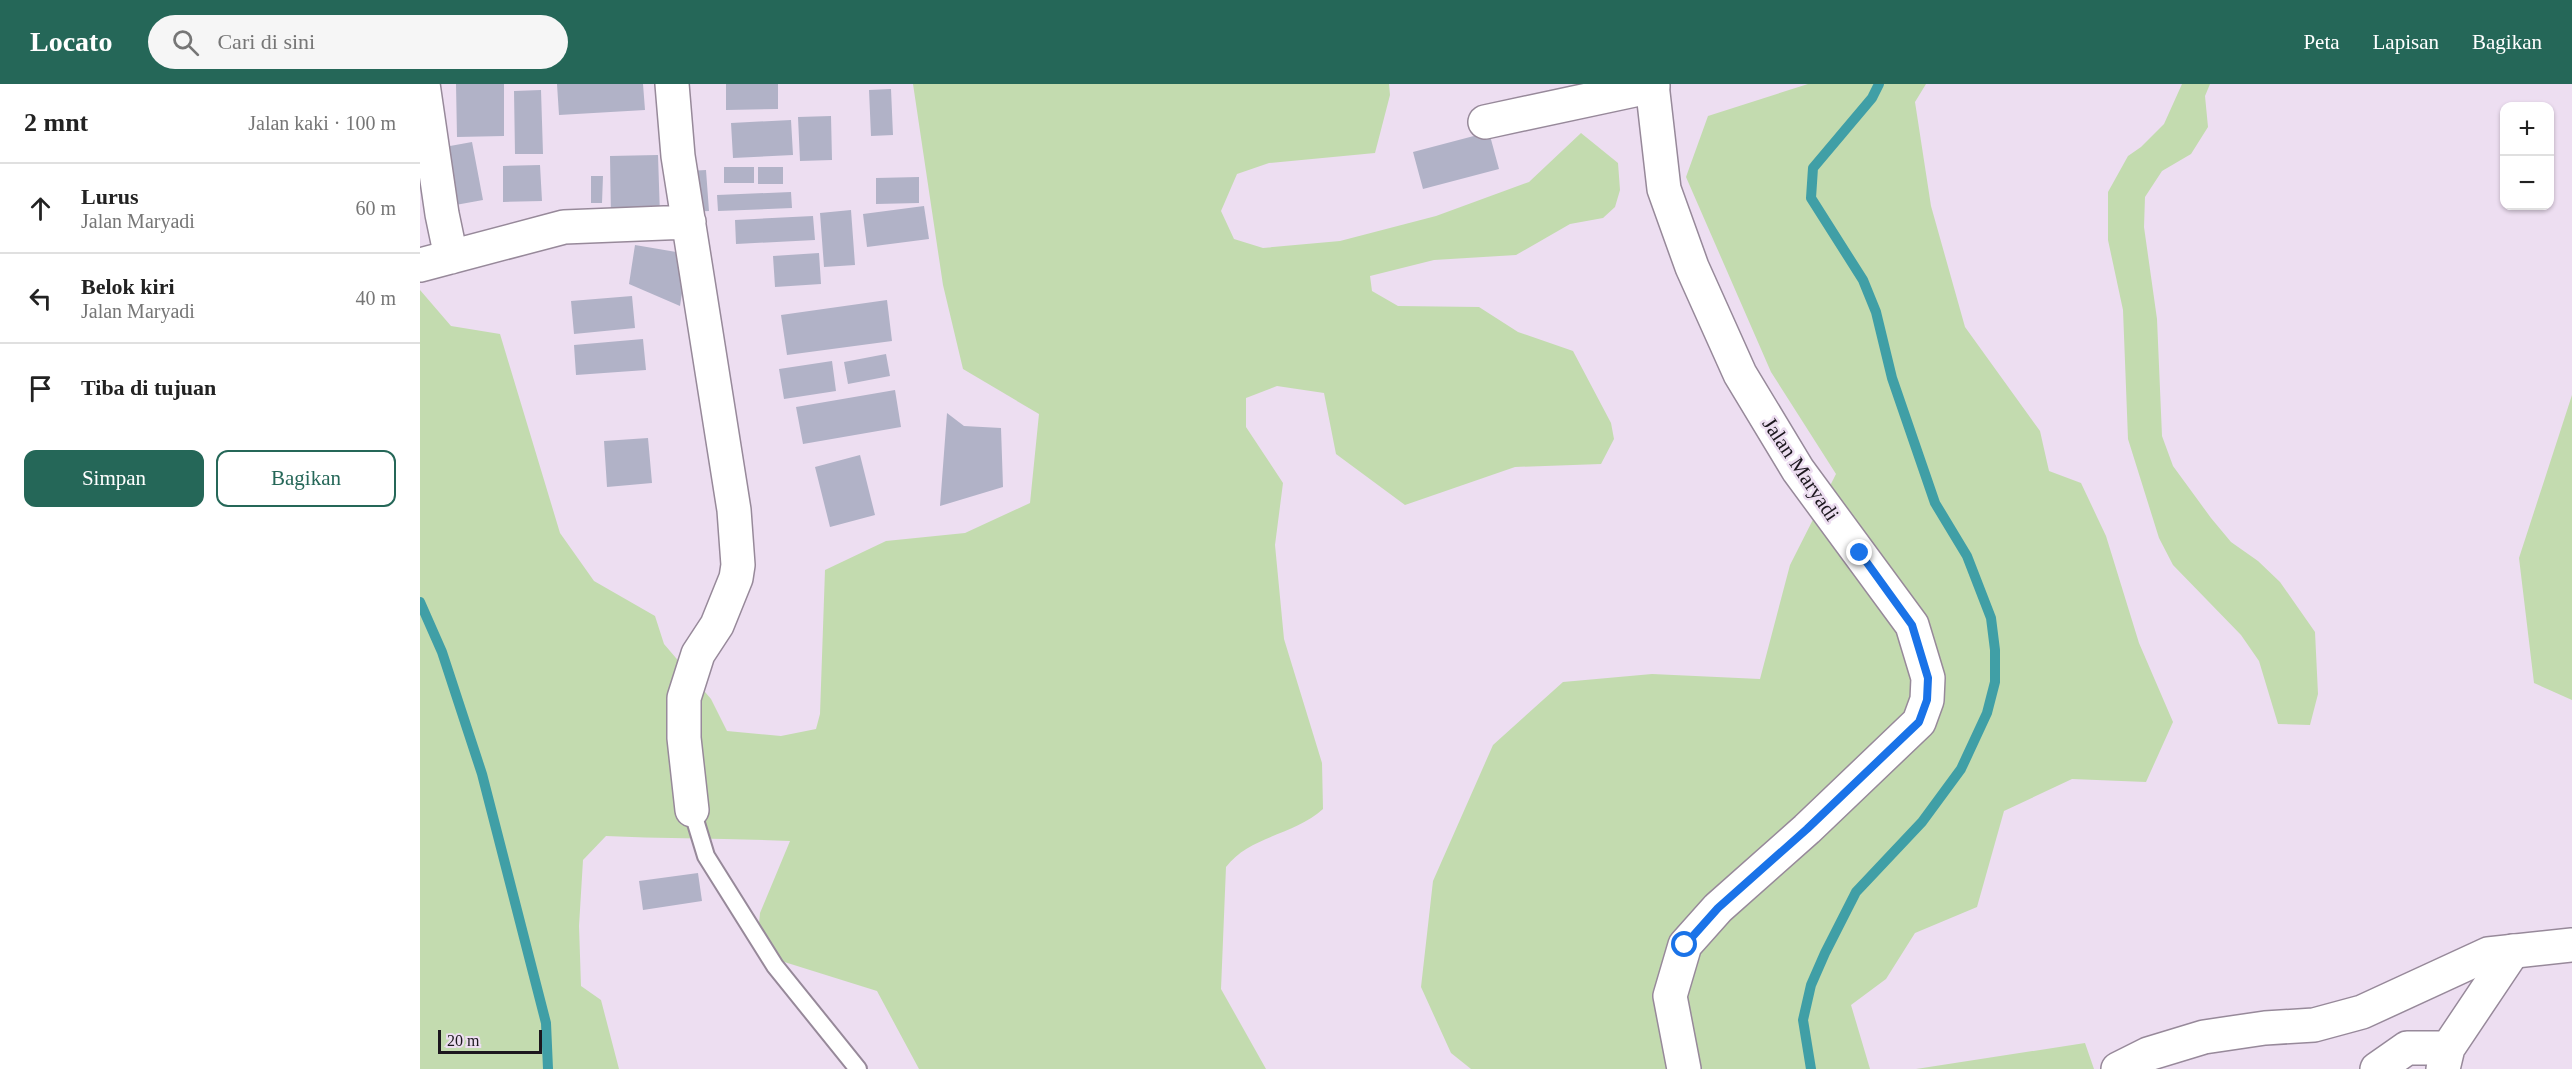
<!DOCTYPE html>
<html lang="id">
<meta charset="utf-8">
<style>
body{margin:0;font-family:Georgia,serif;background:#f6f6f6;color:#222}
.controls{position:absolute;right:18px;top:18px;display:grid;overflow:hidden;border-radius:12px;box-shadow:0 2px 4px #0004}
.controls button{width:54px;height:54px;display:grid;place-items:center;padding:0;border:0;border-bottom:2px solid #e0e0e0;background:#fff;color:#222;font:30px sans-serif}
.scale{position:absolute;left:18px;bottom:15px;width:104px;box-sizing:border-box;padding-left:6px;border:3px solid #1c171e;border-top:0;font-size:16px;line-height:21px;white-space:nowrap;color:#1c171e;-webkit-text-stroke:4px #eddef1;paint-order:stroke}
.stop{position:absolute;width:18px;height:18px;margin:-14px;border:4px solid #1a73e8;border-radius:50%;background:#fff}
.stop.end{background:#1a73e8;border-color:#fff;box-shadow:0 2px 6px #0008}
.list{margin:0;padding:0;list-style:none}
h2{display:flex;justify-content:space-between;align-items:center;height:78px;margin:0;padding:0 24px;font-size:26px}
h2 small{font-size:20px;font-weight:400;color:#767676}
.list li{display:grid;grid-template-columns:39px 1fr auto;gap:18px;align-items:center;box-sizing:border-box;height:90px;padding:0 24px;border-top:2px solid #e0e0e0}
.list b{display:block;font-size:22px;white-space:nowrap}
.list p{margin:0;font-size:20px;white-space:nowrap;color:#767676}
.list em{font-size:20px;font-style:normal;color:#767676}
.actions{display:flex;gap:12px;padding:18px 24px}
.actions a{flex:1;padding:14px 0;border:2px solid #256758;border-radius:12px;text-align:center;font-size:21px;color:#256758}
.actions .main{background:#256758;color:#fff}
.icon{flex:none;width:33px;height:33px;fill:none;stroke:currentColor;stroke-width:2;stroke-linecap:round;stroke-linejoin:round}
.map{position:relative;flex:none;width:2152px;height:985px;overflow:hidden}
header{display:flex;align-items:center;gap:36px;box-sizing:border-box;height:84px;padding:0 30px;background:#256758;color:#fff}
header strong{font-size:28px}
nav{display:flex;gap:33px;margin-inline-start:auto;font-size:21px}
.search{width:420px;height:54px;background:#f6f6f6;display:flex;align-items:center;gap:15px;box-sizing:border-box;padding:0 21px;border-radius:33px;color:#767676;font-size:22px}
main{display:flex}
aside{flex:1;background:#fff}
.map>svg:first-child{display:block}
.green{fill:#c3dbaf}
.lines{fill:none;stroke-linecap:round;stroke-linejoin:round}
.stream{stroke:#409fa6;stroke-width:10}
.building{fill:#b1b2c7}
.service-casing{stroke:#97899a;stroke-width:20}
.minor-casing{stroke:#97899a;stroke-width:36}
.tertiary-casing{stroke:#97899a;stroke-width:36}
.service{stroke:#fff;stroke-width:16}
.minor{stroke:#fff;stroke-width:33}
.tertiary{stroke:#fff;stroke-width:33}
.route{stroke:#1a73e8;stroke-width:8}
.labels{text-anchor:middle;stroke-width:5;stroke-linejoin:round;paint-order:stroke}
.street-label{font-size:21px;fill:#1c171e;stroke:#eddef1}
</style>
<header>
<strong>Locato</strong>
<div class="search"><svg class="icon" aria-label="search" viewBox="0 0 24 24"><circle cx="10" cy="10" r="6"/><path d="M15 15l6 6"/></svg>Cari di sini</div>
<nav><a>Peta</a><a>Lapisan</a><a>Bagikan</a></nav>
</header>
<main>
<aside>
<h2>2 mnt<small>Jalan kaki · 100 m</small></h2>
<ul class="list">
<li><svg class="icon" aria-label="ahead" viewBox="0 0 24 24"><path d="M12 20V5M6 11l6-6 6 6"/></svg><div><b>Lurus</b><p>Jalan Maryadi</p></div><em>60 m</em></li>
<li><svg class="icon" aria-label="left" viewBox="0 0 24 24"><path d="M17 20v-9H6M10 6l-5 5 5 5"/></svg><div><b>Belok kiri</b><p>Jalan Maryadi</p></div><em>40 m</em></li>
<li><svg class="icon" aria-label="arrive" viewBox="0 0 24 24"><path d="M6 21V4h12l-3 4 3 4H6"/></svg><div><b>Tiba di tujuan</b></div></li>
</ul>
<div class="actions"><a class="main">Simpan</a><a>Bagikan</a></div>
</aside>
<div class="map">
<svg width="2152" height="985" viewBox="0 0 2152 985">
<rect width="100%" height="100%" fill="#eddef1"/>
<path class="green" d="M493,0H969L970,11L955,69L849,79L817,90L801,127L814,155L843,164L920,157L1016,132L1109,98L1161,49L1198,79L1200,106L1195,123L1183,134L1150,140L1096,171L1014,176L950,192L952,207L978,222L1059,223L1098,248L1153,267L1191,339L1194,355L1181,380L1095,383L985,421L916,370L904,309L857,302L826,314V343L863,399L855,461L864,555L902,679L903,725C875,751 829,752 806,783L801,905L846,985H499L457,907L336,869L340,829L370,757C309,754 247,755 186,752L163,776L159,842L161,902L181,916L199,985H0V206L31,242L80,250L140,449L174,497L235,532L244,560L291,615L307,647L361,652L396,645L400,630L405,486L466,457L545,449L610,419L619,330L543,285L523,201Z
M1388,0H1506L1495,18L1511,122L1545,243L1620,347L1629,387L1661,399L1686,452L1719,559L1753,638L1726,698L1652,695L1584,727L1557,823L1495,849L1466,895L1431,921L1450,985H1051L1031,969L1001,903L1013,797L1073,661L1143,598L1232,590L1340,595L1370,481L1416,390L1351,288L1266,93L1288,32Z
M1762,0H1790L1785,12L1788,43L1771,70L1742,87L1725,113L1724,143L1737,235L1742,352L1753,382L1791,434L1811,458L1838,477L1860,498L1895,548L1898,610L1890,641L1858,640L1839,577L1821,551L1753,481L1739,454L1708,355L1703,226L1688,156V108L1708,72L1721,63L1744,40Z
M2152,311V616L2114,599L2099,474Z
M1665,959L1674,985H1496Z"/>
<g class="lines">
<path class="stream" d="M0,518L22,568L62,690L126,939L128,985
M1391,985L1383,936L1391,901L1405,869L1436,808L1502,738L1541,685L1567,629L1575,598V566L1571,534L1547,472L1515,419L1472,294L1456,228L1443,196L1391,114L1393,84L1452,14L1459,0"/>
</g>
<path class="building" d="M36,0H84V52L37,53Z
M137,0H223L225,26L139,31Z
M306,0H358V25L306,26Z
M471,5L473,51L451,52L449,6Z
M121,6L123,70H95L94,7Z
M411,32L412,76L380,77L378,33Z
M371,36L373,71L313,74L311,39Z
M1069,48L1079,85L1003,105L993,68Z
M52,58L63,116L30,122L19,64Z
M238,71L240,132L191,134L190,72Z
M120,81L122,117L83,118V82Z
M304,83H334V99H304Z
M338,83H363V100H338Z
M286,86L289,127L270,128L268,87Z
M171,92H183L182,119H171Z
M499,93V119L456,120V94Z
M371,108L372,124L298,127L297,111Z
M504,122L509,155L447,163L443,130Z
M431,126L435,181L404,183L400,129Z
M393,132L395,156L316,160L315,136Z
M215,161L268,170L260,222L209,200Z
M399,169L401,200L355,203L353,172Z
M212,212L215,244L154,250L151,217Z
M467,216L472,257L367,271L361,231Z
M223,255L226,286L156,291L154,261Z
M466,270L470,292L428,300L424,278Z
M412,277L416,307L364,315L359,285Z
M475,306L481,343L383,360L376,323Z
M527,329L544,342L581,344L583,403L520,422Z
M228,354L232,399L187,403L184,357Z
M440,371L455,431L410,443L395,383Z
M278,789L282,817L223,826L219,797Z"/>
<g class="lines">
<g class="service-casing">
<path id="service" d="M272,726L286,772L355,882L438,985"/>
</g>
<g class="minor-casing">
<path id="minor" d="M3,0L22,130L31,173
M252,0L258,72L314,426L318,481L316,494L297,541L278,570L264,614V654L272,726
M1065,38L1233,2
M0,181L144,143L269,138
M1957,985L1987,964H2028
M2023,985L2028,964L2093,867"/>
</g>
<g class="tertiary-casing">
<path id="tertiary" d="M1232,0L1244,105L1272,183L1320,290L1378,386L1492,541L1508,594L1507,616L1499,638L1387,745L1298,824L1265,861L1250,912L1264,985
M1698,985L1728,970L1784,953L1845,944L1894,941L1942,928L2068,870L2152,861"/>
</g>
<use href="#service" class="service"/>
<use href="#minor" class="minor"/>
<use href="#tertiary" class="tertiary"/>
</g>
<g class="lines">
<path class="route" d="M1265,861L1298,824L1387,745L1499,638L1507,616L1508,594L1492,541L1440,469"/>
</g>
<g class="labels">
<g class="street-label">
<text transform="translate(1381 385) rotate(56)" y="7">Jalan Maryadi</text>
</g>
</g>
</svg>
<div class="controls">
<button>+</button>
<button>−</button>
</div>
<div class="scale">20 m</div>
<div class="stop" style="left:1265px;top:861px"></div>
<div class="stop end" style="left:1440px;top:469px"></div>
</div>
</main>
